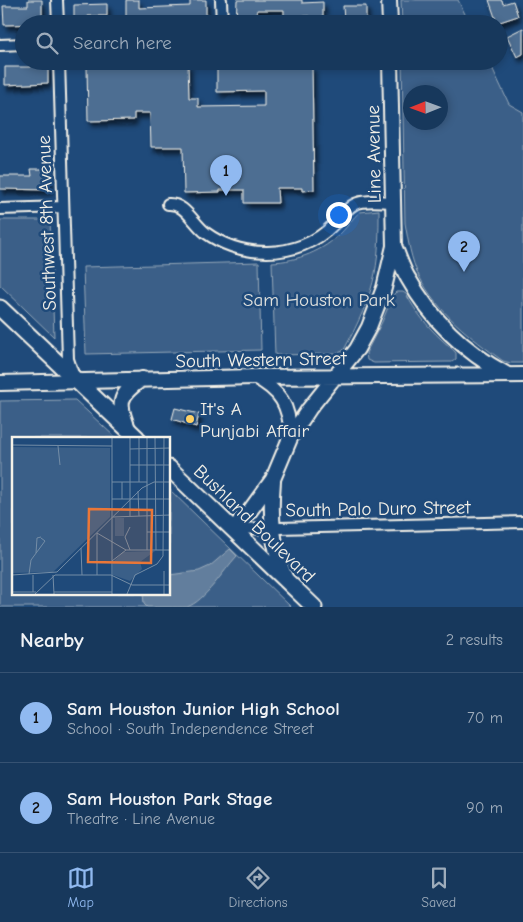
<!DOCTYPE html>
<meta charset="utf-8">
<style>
body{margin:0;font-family:"Comic Neue",sans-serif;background:#244365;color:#f1f3f6}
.compass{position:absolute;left:403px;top:85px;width:45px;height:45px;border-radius:50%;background:#17385c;box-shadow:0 2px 8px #0003;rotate:269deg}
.you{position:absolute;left:338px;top:214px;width:18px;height:18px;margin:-12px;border:4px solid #fff;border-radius:50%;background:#1a73e8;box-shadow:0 0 0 8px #1a73e833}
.badge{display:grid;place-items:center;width:32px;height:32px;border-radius:50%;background:#90b9f0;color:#111;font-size:16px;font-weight:700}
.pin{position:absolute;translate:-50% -41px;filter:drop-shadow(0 1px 2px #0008)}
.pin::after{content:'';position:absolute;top:26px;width:18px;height:15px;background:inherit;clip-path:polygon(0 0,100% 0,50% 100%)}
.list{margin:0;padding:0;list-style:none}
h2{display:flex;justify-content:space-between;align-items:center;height:65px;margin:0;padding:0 20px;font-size:21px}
h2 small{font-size:16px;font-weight:400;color:#9eacbb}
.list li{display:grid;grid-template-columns:32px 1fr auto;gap:15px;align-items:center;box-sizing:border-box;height:90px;padding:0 20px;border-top:1px solid #365272}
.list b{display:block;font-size:19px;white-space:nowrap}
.list p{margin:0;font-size:16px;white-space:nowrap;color:#9eacbb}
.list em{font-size:16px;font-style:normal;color:#9eacbb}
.icon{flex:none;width:28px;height:28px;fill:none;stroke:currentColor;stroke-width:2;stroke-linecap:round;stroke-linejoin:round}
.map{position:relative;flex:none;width:523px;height:607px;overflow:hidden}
.search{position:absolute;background:#17385c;box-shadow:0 2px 8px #0003;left:15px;right:15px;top:15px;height:55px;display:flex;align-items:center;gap:12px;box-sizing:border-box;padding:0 18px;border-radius:28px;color:#9eacbb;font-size:19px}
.sheet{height:245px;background:#17385c}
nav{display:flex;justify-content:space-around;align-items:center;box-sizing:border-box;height:70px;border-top:1px solid #365272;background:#17385c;font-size:14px;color:#9eacbb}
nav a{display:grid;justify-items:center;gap:2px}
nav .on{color:#90b9f0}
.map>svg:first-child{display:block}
.green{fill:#3a5f88;stroke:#97a8b8;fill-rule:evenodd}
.water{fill:#627e9d;stroke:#9cacbb}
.building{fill:#4d6e92;stroke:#f4f1e8;filter:url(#shadow)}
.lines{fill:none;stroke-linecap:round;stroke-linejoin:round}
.minor-casing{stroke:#f4f1e8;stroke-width:14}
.tertiary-casing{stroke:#f4f1e8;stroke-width:16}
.secondary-casing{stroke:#f4f1e8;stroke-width:18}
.primary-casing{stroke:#f4f1e8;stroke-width:19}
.minor{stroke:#1f4a7a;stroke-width:10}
.tertiary{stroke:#1f4a7a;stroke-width:12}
.secondary{stroke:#1f4a7a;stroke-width:14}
.primary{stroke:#1f4a7a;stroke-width:15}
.poi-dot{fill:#ffd166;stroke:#1f4a7a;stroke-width:2}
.labels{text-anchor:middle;stroke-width:5;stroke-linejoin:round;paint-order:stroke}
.street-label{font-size:19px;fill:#f4f1e8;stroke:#1f4a7a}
.park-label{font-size:19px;fill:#e1e2de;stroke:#1f4a7a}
.poi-label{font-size:19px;fill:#f4f1e8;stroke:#1f4a7a;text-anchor:start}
.inset-road{fill:none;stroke:#748da6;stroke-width:1}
.view{fill:#ea7738;fill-opacity:0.15;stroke:#ea7738;stroke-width:2.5}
.inset-edge{fill:none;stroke:#f4f1e8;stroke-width:2.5}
</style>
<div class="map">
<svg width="523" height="607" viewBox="0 0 523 607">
<defs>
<filter id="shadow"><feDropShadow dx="3" dy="5" stdDeviation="2.5" flood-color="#0009"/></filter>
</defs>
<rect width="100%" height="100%" fill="#1f4a7a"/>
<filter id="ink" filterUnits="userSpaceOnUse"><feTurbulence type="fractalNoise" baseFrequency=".02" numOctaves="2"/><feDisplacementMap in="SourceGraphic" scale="10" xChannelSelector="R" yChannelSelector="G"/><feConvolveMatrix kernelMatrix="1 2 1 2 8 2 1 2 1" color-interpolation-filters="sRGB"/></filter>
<g filter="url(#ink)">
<path class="green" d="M401,0H458L470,24H402Z
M402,61H489L509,104L523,112V363H511L503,361C470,337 438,313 419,276C411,260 408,240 405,223ZM410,92H440V122H410Z
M379,210C379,231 379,253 375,273C370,299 358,323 346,346L343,351L335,354L275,355L272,262C298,261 323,251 341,233C348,226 353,217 360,212Z
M0,220H50L54,337L0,285Z
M259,262L261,350L86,354L83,267Z
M396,292H403L406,294C415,311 427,326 441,339C446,344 452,348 456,353V359L452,362H446L374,363L367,360L366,353L382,322L393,295Z
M75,400L116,438H14V593H169V489L291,607H0V401Z"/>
<path class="water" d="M230,549L237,556C223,571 205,601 187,607C177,607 157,607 147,607L144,604L143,593H169V575L199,571L210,566Z"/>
<path class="building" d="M28,0H42V24L4,25L3,6H28Z
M126,0H139V8L190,6V0H206V19H161V21L126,20Z
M237,0H302V3L323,2V21H309V16L284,17V10H257L255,21L248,20V24H236Z
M489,0H502L503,4L513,1L518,16L497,23Z
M107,4V16H88V23H74V5Z
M343,6H366V20H344Z
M523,28V54L517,57L507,36Z
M276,61V67L312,66L314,190L302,191V188H277L278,203H244V190H220V192L184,193L183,147H151L150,113H134V120L88,121L87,66L188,63L189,98H198V107L264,106V91L217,92V62Z
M31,65H48V83L5,85V67H31Z
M31,169H49V190L0,189V176H32Z
M175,408L199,414L196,427L172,419Z"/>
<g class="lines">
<g class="minor-casing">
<path id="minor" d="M57,0L58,24
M221,0L222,24
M0,45L24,44
M59,61L68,359L73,374
M168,204C185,203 193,223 206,233C224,246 245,252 267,252C291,252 316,243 333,225C340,219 346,208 355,204C365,199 382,202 393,202
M0,209L62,207
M233,529L523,522"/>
</g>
<g class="tertiary-casing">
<path id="tertiary" d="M254,377C281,391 289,405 291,436"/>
</g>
<g class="secondary-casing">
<path id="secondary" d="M389,0L390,24
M394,246C399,257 402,268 408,278C431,319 465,352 506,374
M0,383L254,377L523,375
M129,431C118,404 117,396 142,379
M273,481C270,516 272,547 286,580
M233,529L249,512L273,479L291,436L309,409L357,349L369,327L384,288L394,246L390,61"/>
</g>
<g class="primary-casing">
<path id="primary" d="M0,308L137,438
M169,468L314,607"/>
</g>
<use href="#minor" class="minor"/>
<use href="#tertiary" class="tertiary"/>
<use href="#secondary" class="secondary"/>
<use href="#primary" class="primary"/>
</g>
</g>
<circle class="poi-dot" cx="190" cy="419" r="5"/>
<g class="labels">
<g class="street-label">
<text transform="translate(373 154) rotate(-91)" y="7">Line Avenue</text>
<text transform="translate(46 223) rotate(-92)" y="7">Southwest 8th Avenue</text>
<text transform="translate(261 359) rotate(-1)" y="7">South Western Street</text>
<text transform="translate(378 508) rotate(-1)" y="7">South Palo Duro Street</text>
<text transform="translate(255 523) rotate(44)" y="7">Bushland Boulevard</text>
</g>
<g class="park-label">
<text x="319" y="306">Sam Houston Park</text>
</g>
<g class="poi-label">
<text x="200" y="415">It's A<tspan x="200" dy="22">Punjabi Affair</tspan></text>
</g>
</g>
<g transform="translate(12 437)">
<rect width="158" height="158" fill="#1f4a7a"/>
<path d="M0,10L98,11V80L41,135L0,136ZM103,81H112V99H103ZM143,114L128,125L130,132L118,144L101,138V125L111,115Z" fill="#3a5f88"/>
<path class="inset-road" d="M100,0V157M118,0V79M127,0V45M135,0V113M143,0L144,113M0,8L100,9M46,9L48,28M118,12L158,11M118,28H158M100,45H135M110,45V62M126,54L127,79M100,62H158M101,80L158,78M135,95H158M85,96V138M85,96L114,113H158M69,111L70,138M118,113L113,100L118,90M24,116L25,101L29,100M100,124L114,113M17,137L19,123L33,104L29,101M0,138L45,135L130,51L142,45H158M21,138V155M41,138L42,157M0,155H24M42,155H100M23,157L43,138H99L120,148H158M115,157L123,138L145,127L151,119L152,0M152,157V134"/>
<path class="view" d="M77,72L140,73L139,126L76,125Z"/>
<rect width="158" height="158" class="inset-edge"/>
</g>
</svg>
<svg class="compass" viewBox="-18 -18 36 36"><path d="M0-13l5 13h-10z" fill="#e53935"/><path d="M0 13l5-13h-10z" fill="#9eacbb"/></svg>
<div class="you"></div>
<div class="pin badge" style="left:226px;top:196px">1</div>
<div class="pin badge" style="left:464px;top:272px">2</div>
<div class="search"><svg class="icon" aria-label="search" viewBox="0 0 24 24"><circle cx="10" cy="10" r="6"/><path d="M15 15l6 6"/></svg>Search here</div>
</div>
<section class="sheet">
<h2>Nearby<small>2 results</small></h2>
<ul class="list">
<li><span class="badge">1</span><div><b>Sam Houston Junior High School</b><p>School · South Independence Street</p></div><em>70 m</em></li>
<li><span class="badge">2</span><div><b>Sam Houston Park Stage</b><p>Theatre · Line Avenue</p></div><em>90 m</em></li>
</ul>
</section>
<nav>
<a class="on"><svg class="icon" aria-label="map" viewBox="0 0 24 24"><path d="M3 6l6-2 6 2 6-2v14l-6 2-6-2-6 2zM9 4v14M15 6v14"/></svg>Map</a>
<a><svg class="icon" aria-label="directions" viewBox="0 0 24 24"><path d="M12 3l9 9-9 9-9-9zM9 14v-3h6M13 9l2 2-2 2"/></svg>Directions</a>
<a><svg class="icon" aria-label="saved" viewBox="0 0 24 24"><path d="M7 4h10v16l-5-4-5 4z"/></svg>Saved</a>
</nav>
